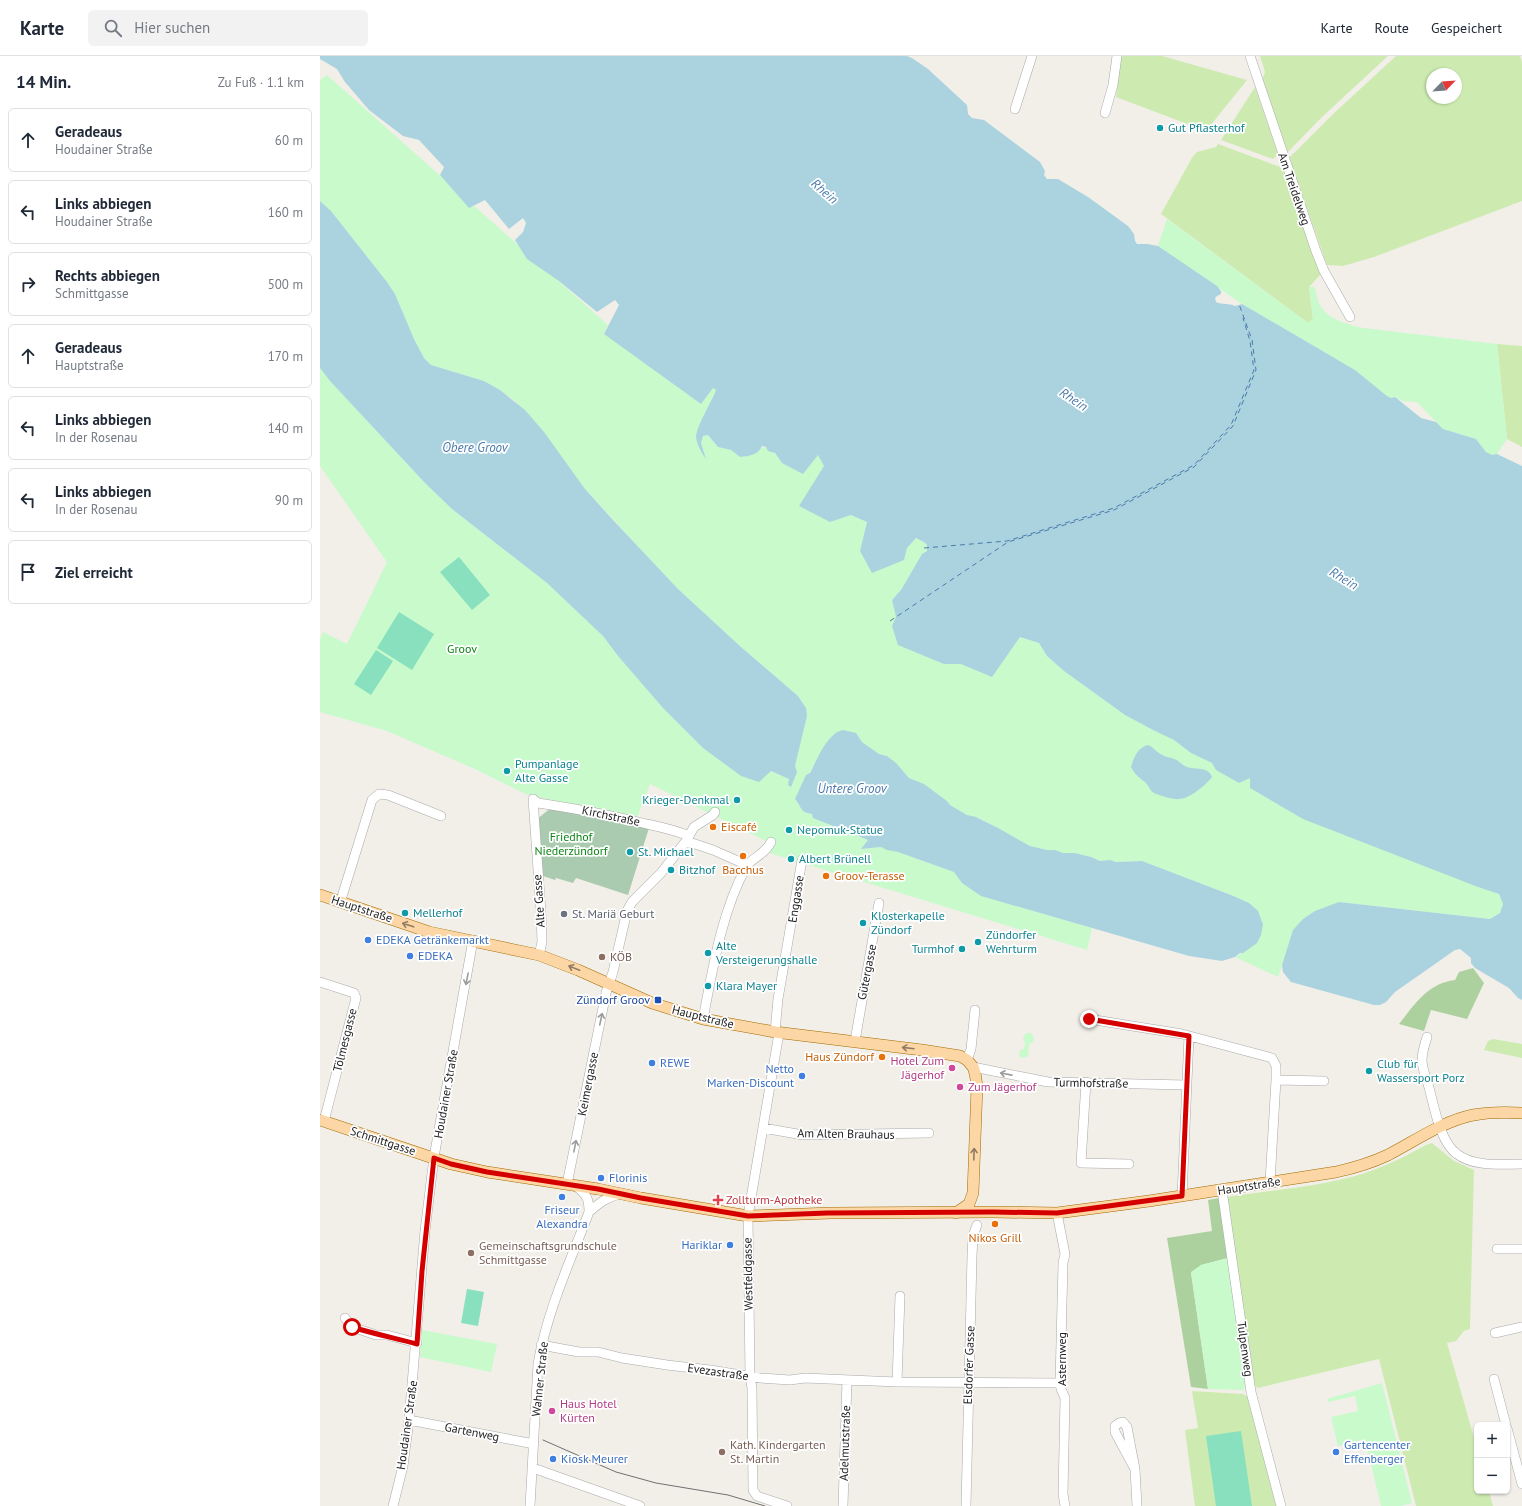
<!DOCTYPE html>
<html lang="de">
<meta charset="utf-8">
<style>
body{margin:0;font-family:"PT Sans",sans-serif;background:#f2f2f3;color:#1f2937}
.controls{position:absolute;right:12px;bottom:12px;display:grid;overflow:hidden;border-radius:6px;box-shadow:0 1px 3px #0004}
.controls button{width:36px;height:36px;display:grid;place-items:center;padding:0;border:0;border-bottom:1px solid #e0e1e3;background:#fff;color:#1f2937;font:20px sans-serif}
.compass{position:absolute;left:1106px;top:12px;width:36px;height:36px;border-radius:50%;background:#fff;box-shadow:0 1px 3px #0004;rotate:65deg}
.stop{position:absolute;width:12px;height:12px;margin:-9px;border:3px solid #d40000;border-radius:50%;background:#fff}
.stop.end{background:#d40000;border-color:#fff;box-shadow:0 1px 4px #0008}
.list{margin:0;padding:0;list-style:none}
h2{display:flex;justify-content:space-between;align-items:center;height:52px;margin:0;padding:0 16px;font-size:17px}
h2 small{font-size:13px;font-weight:400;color:#747a83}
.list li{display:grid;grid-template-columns:26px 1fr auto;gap:12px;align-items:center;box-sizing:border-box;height:64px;margin:0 8px 8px;padding:0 8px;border:1px solid #e0e1e3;border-radius:6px}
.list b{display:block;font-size:15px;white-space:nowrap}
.list p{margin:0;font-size:13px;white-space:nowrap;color:#747a83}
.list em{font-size:13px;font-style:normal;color:#747a83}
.icon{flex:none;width:22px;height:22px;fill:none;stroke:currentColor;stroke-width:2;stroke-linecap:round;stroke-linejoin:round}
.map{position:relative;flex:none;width:1202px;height:1450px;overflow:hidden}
header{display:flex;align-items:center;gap:24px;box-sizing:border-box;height:56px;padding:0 20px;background:#fff;border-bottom:1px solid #e0e1e3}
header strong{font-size:19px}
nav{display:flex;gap:22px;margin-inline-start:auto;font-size:14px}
.search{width:280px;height:36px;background:#f2f2f3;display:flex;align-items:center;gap:10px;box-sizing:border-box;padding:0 14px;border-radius:6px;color:#747a83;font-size:15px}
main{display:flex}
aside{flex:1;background:#fff}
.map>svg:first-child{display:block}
.grass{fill:#cdebb0;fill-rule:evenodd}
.forest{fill:#add19e}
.cemetery{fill:#aacbaf}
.park{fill:#c8facc}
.pitch{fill:#88e0be}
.water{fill:#aad3df}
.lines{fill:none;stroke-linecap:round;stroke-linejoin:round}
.ferry{stroke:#4a7aab;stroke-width:1;stroke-dasharray:5 4;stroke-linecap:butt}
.minor-casing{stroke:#a9a9a9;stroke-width:10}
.major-casing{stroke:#a06b00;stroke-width:12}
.minor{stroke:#fff;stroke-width:9}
.major{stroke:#fcd6a4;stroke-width:11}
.tram{stroke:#707070;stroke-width:1}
.oneway{stroke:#8f7c63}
.oneway2{stroke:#9c9c9c}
.route{stroke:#d40000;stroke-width:5}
.culture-dot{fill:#0f9aa8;stroke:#fff;stroke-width:1.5}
.food-dot{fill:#e8710a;stroke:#fff;stroke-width:1.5}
.worship-dot{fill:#6b7280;stroke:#fff;stroke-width:1.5}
.shop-dot{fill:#3f7fe0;stroke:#fff;stroke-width:1.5}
.education-dot{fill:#8d6e63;stroke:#fff;stroke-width:1.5}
.transit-dot{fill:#1a4fb4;stroke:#fff;stroke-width:1.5}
.hotel-dot{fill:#d1479c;stroke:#fff;stroke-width:1.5}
.health-dot{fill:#e0444e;stroke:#fff;stroke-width:1.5}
.labels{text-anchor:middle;stroke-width:3.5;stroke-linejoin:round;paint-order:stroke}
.culture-label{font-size:12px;fill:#0d838f;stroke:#fff;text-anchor:start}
.street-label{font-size:12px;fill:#222;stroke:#fff}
.park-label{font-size:12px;fill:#0c8416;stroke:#fff}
.food-label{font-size:12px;fill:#c56008;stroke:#fff;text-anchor:start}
.worship-label{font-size:12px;fill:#5b616d;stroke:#fff;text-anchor:start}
.shop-label{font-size:12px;fill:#366cbe;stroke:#fff;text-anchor:start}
.education-label{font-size:12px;fill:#785e54;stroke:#fff;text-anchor:start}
.transit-label{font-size:12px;fill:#164399;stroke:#fff;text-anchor:end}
.hotel-label{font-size:12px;fill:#b23c85;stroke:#fff;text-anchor:start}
.health-label{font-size:12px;fill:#be3a42;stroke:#fff;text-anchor:start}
.water-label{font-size:13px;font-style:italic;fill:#4a7aab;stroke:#fff}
</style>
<header>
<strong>Karte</strong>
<div class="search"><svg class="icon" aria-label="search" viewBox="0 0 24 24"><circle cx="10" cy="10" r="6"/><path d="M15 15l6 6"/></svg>Hier suchen</div>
<nav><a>Karte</a><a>Route</a><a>Gespeichert</a></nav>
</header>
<main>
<aside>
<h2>14 Min.<small>Zu Fuß · 1.1 km</small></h2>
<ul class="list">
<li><svg class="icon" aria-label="ahead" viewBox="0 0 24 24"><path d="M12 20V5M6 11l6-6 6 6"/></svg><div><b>Geradeaus</b><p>Houdainer Straße</p></div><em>60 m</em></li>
<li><svg class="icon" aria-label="left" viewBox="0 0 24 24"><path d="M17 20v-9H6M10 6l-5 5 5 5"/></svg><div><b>Links abbiegen</b><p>Houdainer Straße</p></div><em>160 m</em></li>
<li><svg class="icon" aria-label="right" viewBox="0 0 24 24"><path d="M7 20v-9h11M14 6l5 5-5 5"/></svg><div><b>Rechts abbiegen</b><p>Schmittgasse</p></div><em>500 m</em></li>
<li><svg class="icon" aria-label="ahead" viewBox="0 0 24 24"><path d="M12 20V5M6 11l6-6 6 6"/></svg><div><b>Geradeaus</b><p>Hauptstraße</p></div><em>170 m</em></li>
<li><svg class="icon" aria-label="left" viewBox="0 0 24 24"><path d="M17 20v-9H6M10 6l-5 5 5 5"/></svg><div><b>Links abbiegen</b><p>In der Rosenau</p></div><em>140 m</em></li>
<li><svg class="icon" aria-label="left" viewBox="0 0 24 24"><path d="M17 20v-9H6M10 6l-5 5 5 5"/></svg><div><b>Links abbiegen</b><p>In der Rosenau</p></div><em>90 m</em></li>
<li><svg class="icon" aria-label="arrive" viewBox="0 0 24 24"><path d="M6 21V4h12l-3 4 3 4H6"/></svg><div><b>Ziel erreicht</b></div></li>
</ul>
</aside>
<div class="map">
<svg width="1202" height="1450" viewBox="0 0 1202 1450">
<rect width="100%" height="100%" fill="#f2efe9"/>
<path class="grass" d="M801,0H842L927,24L886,75L796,41Z
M940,0H1068L1001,62L967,97L942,25L945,16Z
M1076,0H1200L1202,6V145L1054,201L1023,210L1007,209L969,102L1012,59ZM1112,18H1136V42H1112Z
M935,31L958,98L953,103L901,84Z
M898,88L963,112L1001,218L989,231L993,263L988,267L841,158L873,100L877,96L896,91Z
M1177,288L1202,290V391L1187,383Z
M1173,983L1202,988V1002L1164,994L1168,985Z
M1112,1087L1134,1105L1154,1114L1150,1273L1144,1275L1136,1285L1127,1287L1157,1392V1435H1169L1173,1450H1096L1059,1303L938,1332L934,1329L907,1141C952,1134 999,1131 1042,1118C1064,1111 1086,1100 1106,1089Z
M872,1335L923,1338L928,1341L956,1450H875L865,1374L878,1372Z"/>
<path class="forest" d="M1153,912L1164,927L1147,963L1111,954L1104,975L1079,968C1095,948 1108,927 1135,924L1139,916Z
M899,1142L908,1202L881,1209L871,1217L888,1333L871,1331L847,1182L892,1175L888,1144Z"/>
<path class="cemetery" d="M232,751L329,772L308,839L256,822L253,827L236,822L235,824L220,819L216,764Z"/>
<path class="park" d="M7,19L288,269L284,277L381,348L393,331L396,334L382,363L376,381L386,401L381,387L383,380L388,379L398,391L411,394L420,401C442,390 446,384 462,407L498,398L504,410L510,466L531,459L547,466L540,495L584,504L587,492L596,482L604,486L607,489V495L602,498L581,534L572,544L576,561L602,598L624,608H641L652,611L700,581L719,587L727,600L744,615L805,659L833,674L854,684L871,697L892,707L930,721L1158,831L1179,838L1183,848L1180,857L1170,863L1019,846L974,874L958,921L915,901L919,899L943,868L940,859L911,839L822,805L796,806L790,804L780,805L771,801L755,797H743L735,794H727L710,790L661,763L647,759L630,749L627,745L604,728L589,722L570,702L565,699L559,698L542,686L536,677L510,682L488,719L476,744C481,753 481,756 492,758L493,762L548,784L541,793L561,791L578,796L634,816L679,845L772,872L767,894L443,795L448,786L330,728L317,762L208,739L155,713L67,675L0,656V583L3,576L27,588L67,506L0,410V312L10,325L105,427L132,453L227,527L283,580L298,600L343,652L383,692L450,715L470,723L476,714L475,710L487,660C486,652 483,646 478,640L421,591L358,533L339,513L265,433L194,344L180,334L164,325L111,309L104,302L94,283L75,238L67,226L11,155L0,145V24Z
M847,163L988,267L993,263L989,231H995C996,237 997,244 1000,249C1008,264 1029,269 1044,272L1177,288L1187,383L1177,398L1172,399L1166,396L1156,383L1123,373L1097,346L1082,345L1075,341L1071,342L1067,340L1035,314L922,248L838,190Z
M706,977H711L714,982L713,986L709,988L708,1000L703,1002L700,1001L699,997L700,994L704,993L705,987L703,982Z
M908,1202L926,1328L923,1334L888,1333L871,1216L881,1209Z
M102,1274L177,1288L171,1316L100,1301Z
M1062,1327L1092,1447L1081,1450H1061L1045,1383L1018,1390L1011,1361L1038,1355L1035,1340L1008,1346L1007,1343Z"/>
<path class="pitch" d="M139,501L170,539L152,554L120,516Z
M79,556L114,578L92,614L57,592Z
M56,594L73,605L51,639L34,628Z
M147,1233L164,1236L158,1270L141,1267Z
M921,1375L932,1450H896L886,1380Z"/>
<path class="water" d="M0,0H587L592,2L608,13L647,49L648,58L652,62L664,64L720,106L725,115L724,119L727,123H738L768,141L808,170L814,178L815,185L817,188H827L838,190L897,230L901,235V238L897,240L895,242L896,246C902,249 909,247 915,250L922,248L1035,314L1067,340L1071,342L1075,341L1101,362L1116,366L1123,373L1156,383L1166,396L1172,399L1177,398L1202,410V944L1198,942L1189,932L1155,912L1151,907V902L1140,893L1135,894L1075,936L1066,946L1060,949H1054L971,926L963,916L962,909L973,874L983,863L995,855L1019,846L1170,863L1180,857L1183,848L1179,838L1158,831L983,763L930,732V722L919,727L896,714L892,707L871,697L854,684L833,674L805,659L744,615L727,600L719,587L700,581L672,621L641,608H624L578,589L572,570L576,561L572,544L581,534L602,498L607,495V489L604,486L596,482L587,492L584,504L552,517L540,495L547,466L531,459L510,466L479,450L504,410L498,399L483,418L462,407L455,397L448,395L446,391L442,390C438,399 429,400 420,401L411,394L398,391L388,379L383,380L381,387L386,403C382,398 376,387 376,380C378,367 391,347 396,334L393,332L381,348L284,278L299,249L295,244L277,256L239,225L207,203L195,184L203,176L206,167L203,162L189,173L165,144L149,152L120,119L124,111L99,84L83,80L49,54L25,26L17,13L0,3Z
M0,145L11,155L67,226L75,238L94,283L104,302L111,309L164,325L180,334L205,354L224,376L265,433L293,464L358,533L421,591L478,640L486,652L487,660L475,710L477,716L471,731L468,729L469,723L451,715L439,726L421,720L383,692L343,652L298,600L283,580L227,527L132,453L105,427L10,325L0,312Z
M523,674L536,677L542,686L559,698L567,700L576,707L589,722L604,728L627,745L630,749L647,759L656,761L678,772L710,790L727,794H735L743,797H755L771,801L780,805L790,804L796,806L822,805L911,839L929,847L938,855L943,868L941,879L937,887L923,897H920L915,901L902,905L869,900L661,840L642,827L634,816L578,796L567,794L561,791L541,793L548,784L493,762L492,758C479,756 482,751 475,743L486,719L490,717C497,704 507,677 523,674Z
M827,689C833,690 834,694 839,697C844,701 849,701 854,703C858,704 861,708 865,710C874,715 888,709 892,721C886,729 869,743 859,743C854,744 838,739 834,737C830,735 829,730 826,727C820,722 815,719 811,711C814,701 817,693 827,689Z"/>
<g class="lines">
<path class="ferry" d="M604,492L687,485L794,452L874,409L911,369L934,314L930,285L923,262
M570,565L688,486L794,454L874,411L913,370L936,314L932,284L919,248"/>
<g class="minor-casing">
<path id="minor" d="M930,0L996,195L1004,215L1030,261
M695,53L712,0
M785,57L793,29L797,0
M213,743L218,747C251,752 285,758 318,766C335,770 353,773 369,780
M213,743L221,856L222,886L219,899
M366,785L393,794L427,809
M20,847L52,744L59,738L68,739L121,760
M0,926L34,937L36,942L4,1065
M383,963C393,912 401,858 426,811C432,801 444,800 451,786
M769,963L862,978L952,1002L956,1010V1024L950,1126
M455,976L458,943L482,804
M459,977L428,1160L430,1321L432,1332L433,1434L437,1440L467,1450
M1107,981C1105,988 1102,996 1102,1004C1102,1012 1106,1021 1108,1028C1114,1048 1119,1085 1137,1098C1154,1111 1181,1108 1202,1108
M535,985L559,847
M647,1004L651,993L655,954
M653,1011L728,1026L867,1029
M956,1024L1004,1025
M766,1026L761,1107L809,1108
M443,1072L483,1079L609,1077
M247,1128L286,937L293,916L307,855L312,846L341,817L366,785L374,771L393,759L395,756
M902,1134L931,1336L961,1450
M862,1140L869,980
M269,1156C279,1147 287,1141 300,1138
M737,1157L745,1198L743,1207L740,1327L741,1333L745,1342L743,1438L745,1450
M1177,1193H1202
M25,1262L32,1271L56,1279H67L97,1287
M1175,1277L1202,1271
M221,1289L259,1296H278L302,1302L347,1309L390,1314L440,1322L470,1324L485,1322L577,1326L740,1327
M1174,1323L1186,1369
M577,1326L580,1240
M89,1364L214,1388
M1187,1372L1202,1428
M213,1412L320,1450
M815,1413L795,1376V1370L799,1367L803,1366L807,1371L815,1413L817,1450
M73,1450L83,1410L89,1364L105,1175L114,1101L153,884
M210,1450L218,1308C227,1255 250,1206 269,1156C269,1143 267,1139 257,1131
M523,1450L527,1324
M646,1450L652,1200L653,1180L657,1169"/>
</g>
<g class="major-casing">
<path id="major" d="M0,839L109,876L219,899L258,914L332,947L383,963L455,976L602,994L640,1000L647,1004L653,1011L655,1017L657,1030L653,1137L649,1148L636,1157
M0,1064L131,1108L167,1116L278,1133L321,1142L428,1160L511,1157L673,1156L737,1157L829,1145L1016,1116C1034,1112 1051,1107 1068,1099C1095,1085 1123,1065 1153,1059C1169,1056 1186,1056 1202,1057"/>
</g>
<use href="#minor" class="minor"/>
<use href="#major" class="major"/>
<path class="tram" d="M223,1384L296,1416L336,1427L408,1439L445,1450"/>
</g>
<defs><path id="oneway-shaft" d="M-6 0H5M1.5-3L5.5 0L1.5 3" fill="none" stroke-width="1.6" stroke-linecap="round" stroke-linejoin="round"/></defs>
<g class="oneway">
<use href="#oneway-shaft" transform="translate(88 869) rotate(-162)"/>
<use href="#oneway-shaft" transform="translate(254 912) rotate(-158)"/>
<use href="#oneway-shaft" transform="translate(588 992) rotate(-173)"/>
<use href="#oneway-shaft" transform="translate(654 1098) rotate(-88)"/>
</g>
<g class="oneway2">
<use href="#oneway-shaft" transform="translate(147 923) rotate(101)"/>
<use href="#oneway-shaft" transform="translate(281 963) rotate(-78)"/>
<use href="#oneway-shaft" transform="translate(686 1018) rotate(-169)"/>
<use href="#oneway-shaft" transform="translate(255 1090) rotate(-79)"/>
</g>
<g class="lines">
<path class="route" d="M32,1271C54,1278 75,1282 97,1288L102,1215L114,1102L131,1108L167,1116L278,1133L321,1142L428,1160L507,1157L673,1156L737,1157L862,1140L869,980L769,963"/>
</g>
<g class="culture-dot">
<circle cx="840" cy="72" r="4"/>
<circle cx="187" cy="715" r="4"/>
<circle cx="417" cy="744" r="4"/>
<circle cx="469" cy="774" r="4"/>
<circle cx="310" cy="796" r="4"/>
<circle cx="471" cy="803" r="4"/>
<circle cx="351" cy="814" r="4"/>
<circle cx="85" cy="857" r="4"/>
<circle cx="543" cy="867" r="4"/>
<circle cx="658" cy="886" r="4"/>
<circle cx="642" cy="893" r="4"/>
<circle cx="388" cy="897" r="4"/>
<circle cx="388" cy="930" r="4"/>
<circle cx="1049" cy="1015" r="4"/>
</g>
<g class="food-dot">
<circle cx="393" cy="771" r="4"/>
<circle cx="423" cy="800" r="4"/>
<circle cx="506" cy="820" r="4"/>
<circle cx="562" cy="1001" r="4"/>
<circle cx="675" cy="1168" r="4"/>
</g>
<circle class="worship-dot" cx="244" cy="858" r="4"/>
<g class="shop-dot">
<circle cx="48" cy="884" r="4"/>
<circle cx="90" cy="900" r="4"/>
<circle cx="332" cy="1007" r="4"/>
<circle cx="482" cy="1020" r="4"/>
<circle cx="281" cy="1122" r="4"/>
<circle cx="242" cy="1141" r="4"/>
<circle cx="410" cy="1189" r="4"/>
<circle cx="1016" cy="1396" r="4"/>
<circle cx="233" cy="1403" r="4"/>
</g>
<g class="education-dot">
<circle cx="282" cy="901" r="4"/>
<circle cx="151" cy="1197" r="4"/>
<circle cx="402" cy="1396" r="4"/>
</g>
<rect class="transit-dot" x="334" y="940" width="8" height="8" rx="2"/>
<g class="hotel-dot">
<circle cx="632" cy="1012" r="4"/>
<circle cx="640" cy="1031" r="4"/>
<circle cx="232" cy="1355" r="4"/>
</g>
<path class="health-dot" d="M396 1138h4v4h4v4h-4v4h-4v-4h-4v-4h4z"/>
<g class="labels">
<g class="culture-label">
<text x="848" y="76">Gut Pflasterhof</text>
<text x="195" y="712">Pumpanlage<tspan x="195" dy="14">Alte Gasse</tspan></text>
<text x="409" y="748" text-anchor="end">Krieger-Denkmal</text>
<text x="477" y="778">Nepomuk-Statue</text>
<text x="318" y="800">St. Michael</text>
<text x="479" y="807">Albert Brünell</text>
<text x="359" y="818">Bitzhof</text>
<text x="93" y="861">Mellerhof</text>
<text x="551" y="864">Klosterkapelle<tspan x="551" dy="14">Zündorf</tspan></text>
<text x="666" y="883">Zündorfer<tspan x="666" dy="14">Wehrturm</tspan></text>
<text x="396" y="894">Alte<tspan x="396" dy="14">Versteigerungshalle</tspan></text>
<text x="634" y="897" text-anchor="end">Turmhof</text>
<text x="396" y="934">Klara Mayer</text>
<text x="1057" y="1012">Club für<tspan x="1057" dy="14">Wassersport Porz</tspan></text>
</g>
<g class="street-label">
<text transform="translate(974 133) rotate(71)" y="4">Am Treidelweg</text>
<text transform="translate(291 760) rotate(12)" y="4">Kirchstraße</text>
<text transform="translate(476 843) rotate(-81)" y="4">Enggasse</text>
<text transform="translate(219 845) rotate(-94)" y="4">Alte Gasse</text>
<text transform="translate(42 853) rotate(18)" y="4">Hauptstraße</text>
<text transform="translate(547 916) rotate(-79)" y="4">Gütergasse</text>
<text transform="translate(383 961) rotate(14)" y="4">Hauptstraße</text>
<text transform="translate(25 984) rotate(-76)" y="4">Tölmesgasse</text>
<text transform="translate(771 1027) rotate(1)" y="4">Turmhofstraße</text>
<text transform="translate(268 1028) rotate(-79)" y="4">Keimergasse</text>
<text transform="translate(126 1038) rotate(-80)" y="4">Houdainer Straße</text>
<text transform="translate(526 1078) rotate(1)" y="4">Am Alten Brauhaus</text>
<text transform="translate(63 1085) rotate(18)" y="4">Schmittgasse</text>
<text transform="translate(929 1130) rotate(-9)" y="4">Hauptstraße</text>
<text transform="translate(428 1218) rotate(-91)" y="4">Westfeldgasse</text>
<text transform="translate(925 1293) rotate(82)" y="4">Tulpenweg</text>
<text transform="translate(742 1303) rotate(-90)" y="4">Asternweg</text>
<text transform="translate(649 1309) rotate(-88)" y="4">Elsdorfer Gasse</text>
<text transform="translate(398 1316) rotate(8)" y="4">Evezastraße</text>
<text transform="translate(220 1323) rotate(-84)" y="4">Wahner Straße</text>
<text transform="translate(87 1369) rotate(-82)" y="4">Houdainer Straße</text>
<text transform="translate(152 1376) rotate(11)" y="4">Gartenweg</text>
<text transform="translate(525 1387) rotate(-88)" y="4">Adelmutstraße</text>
</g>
<g class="park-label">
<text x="142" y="597">Groov</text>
<text x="251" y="785">Friedhof<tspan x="251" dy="14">Niederzündorf</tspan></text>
</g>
<g class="food-label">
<text x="401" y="775">Eiscafé</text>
<text x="423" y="818" text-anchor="middle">Bacchus</text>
<text x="514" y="824">Groov-Terasse</text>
<text x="554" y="1005" text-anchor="end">Haus Zündorf</text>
<text x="675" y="1186" text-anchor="middle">Nikos Grill</text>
</g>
<g class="worship-label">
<text x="252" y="862">St. Mariä Geburt</text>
</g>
<g class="shop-label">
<text x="56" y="888">EDEKA Getränkemarkt</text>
<text x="98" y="904">EDEKA</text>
<text x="340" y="1011">REWE</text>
<text x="474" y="1017" text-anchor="end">Netto<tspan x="474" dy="14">Marken-Discount</tspan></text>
<text x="289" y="1126">Florinis</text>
<text x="242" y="1158" text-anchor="middle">Friseur<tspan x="242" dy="14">Alexandra</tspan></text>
<text x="402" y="1193" text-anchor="end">Hariklar</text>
<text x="1024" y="1393">Gartencenter<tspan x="1024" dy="14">Effenberger</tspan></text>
<text x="241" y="1407">Kiosk Meurer</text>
</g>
<g class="education-label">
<text x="290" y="905">KÖB</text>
<text x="159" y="1194">Gemeinschaftsgrundschule<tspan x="159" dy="14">Schmittgasse</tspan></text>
<text x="410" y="1393">Kath. Kindergarten<tspan x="410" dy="14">St. Martin</tspan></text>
</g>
<g class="transit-label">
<text x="330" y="948">Zündorf Groov</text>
</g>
<g class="hotel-label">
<text x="624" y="1009" text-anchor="end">Hotel Zum<tspan x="624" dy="14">Jägerhof</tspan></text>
<text x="648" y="1035">Zum Jägerhof</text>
<text x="240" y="1352">Haus Hotel<tspan x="240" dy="14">Kürten</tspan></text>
</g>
<g class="health-label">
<text x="406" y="1148">Zollturm-Apotheke</text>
</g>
<g class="water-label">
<text transform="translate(505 135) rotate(41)" y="5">Rhein</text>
<text transform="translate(754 343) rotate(34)" y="5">Rhein</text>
<text x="155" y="396">Obere Groov</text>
<text transform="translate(1024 522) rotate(31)" y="5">Rhein</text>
<text x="532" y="737">Untere Groov</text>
</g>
</g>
</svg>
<div class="controls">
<button>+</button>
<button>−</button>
</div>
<svg class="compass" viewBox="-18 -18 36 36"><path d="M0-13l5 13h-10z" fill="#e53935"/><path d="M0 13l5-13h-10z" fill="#747a83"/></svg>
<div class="stop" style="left:32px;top:1271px"></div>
<div class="stop end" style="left:769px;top:963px"></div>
</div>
</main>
